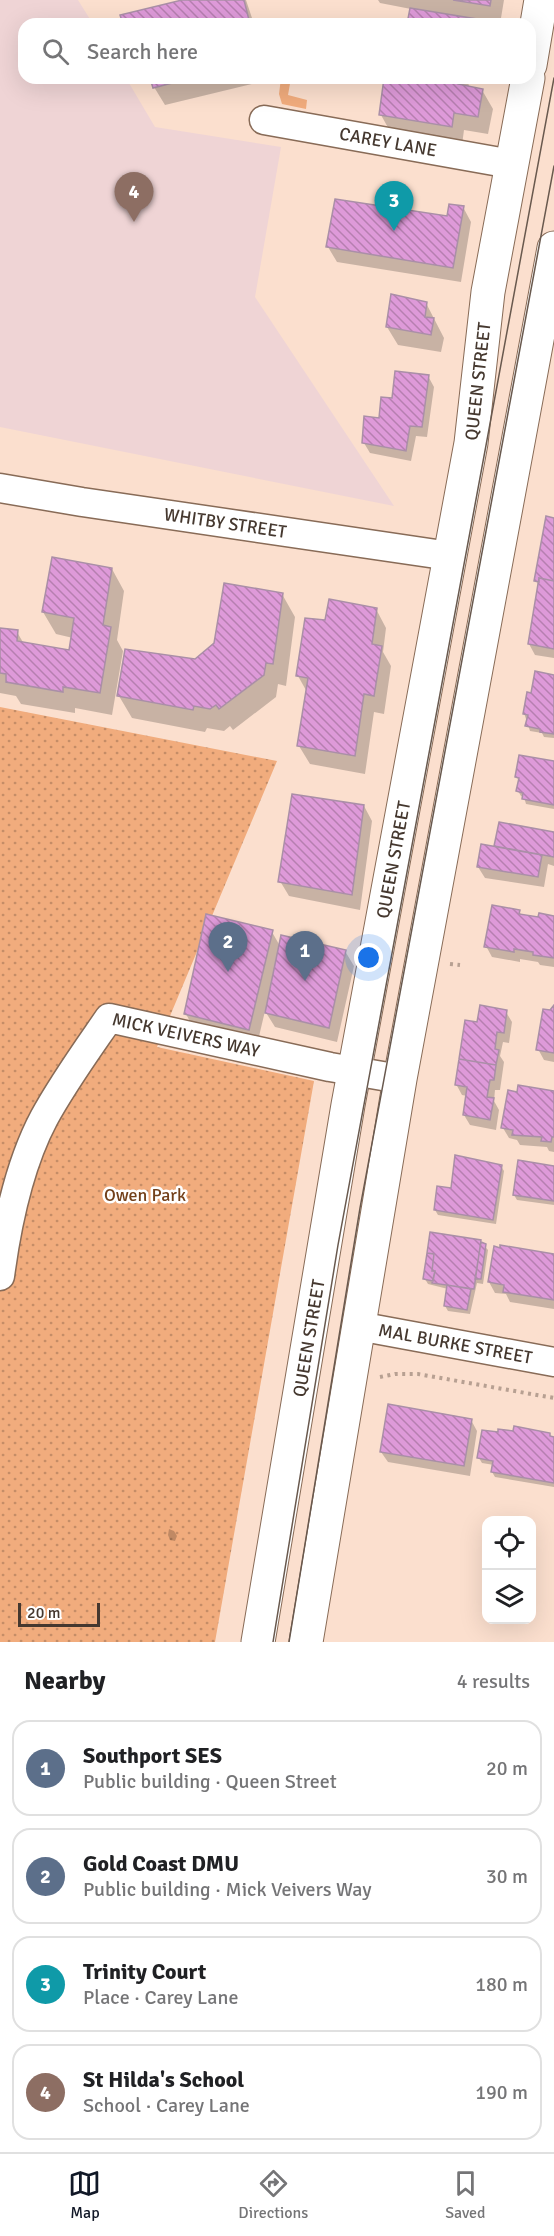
<!DOCTYPE html>
<meta charset="utf-8">
<style>
body{margin:0;font-family:Signika,sans-serif;background:#f6f6f6;color:#202124}
.controls{position:absolute;right:18px;bottom:18px;display:grid;overflow:hidden;border-radius:12px;box-shadow:0 6px 24px #0002}
.controls button{width:54px;height:54px;display:grid;place-items:center;padding:0;border:0;border-bottom:2px solid #e0e0e0;background:#fff;color:#202124;font:30px sans-serif}
.scale{position:absolute;left:18px;bottom:15px;width:82px;box-sizing:border-box;padding-left:6px;border:3px solid #45382f;border-top:0;font-size:16px;line-height:21px;white-space:nowrap;color:#45382f;-webkit-text-stroke:4px #fff;paint-order:stroke}
.you{position:absolute;left:369px;top:958px;width:21px;height:21px;margin:-15px;border:4px solid #fff;border-radius:50%;background:#1a73e8;box-shadow:0 0 0 9px #1a73e833}
.badge{display:grid;place-items:center;width:39px;height:39px;border-radius:50%;background:#111827;color:#fff;font-size:20px;font-weight:700}
.pin{position:absolute;translate:-50% -50px;filter:drop-shadow(0 2px 3px #0008)}
.pin::after{content:'';position:absolute;top:32px;width:21px;height:18px;background:inherit;clip-path:polygon(0 0,100% 0,50% 100%)}
.list{margin:0;padding:0;list-style:none}
h2{display:flex;justify-content:space-between;align-items:center;height:78px;margin:0;padding:0 24px;font-size:26px}
h2 small{font-size:20px;font-weight:400;color:#757577}
.list li{display:grid;grid-template-columns:39px 1fr auto;gap:18px;align-items:center;box-sizing:border-box;height:96px;margin:0 12px 12px;padding:0 12px;border:2px solid #e0e0e0;border-radius:18px}
.list b{display:block;font-size:22px;white-space:nowrap}
.list p{margin:0;font-size:20px;white-space:nowrap;color:#757577}
.list em{font-size:20px;font-style:normal;color:#757577}
.icon{flex:none;width:33px;height:33px;fill:none;stroke:currentColor;stroke-width:2;stroke-linecap:round;stroke-linejoin:round}
.map{position:relative;flex:none;width:554px;height:1642px;overflow:hidden}
.search{position:absolute;background:#fff;box-shadow:0 6px 24px #0002;left:18px;right:18px;top:18px;height:66px;display:flex;align-items:center;gap:15px;box-sizing:border-box;padding:0 21px;border-radius:18px;color:#757577;font-size:22px}
.sheet{height:510px;background:#fff}
nav{display:flex;justify-content:space-around;align-items:center;box-sizing:border-box;height:84px;border-top:2px solid #e0e0e0;background:#fff;font-size:16px;color:#757577}
nav a{display:grid;justify-items:center;gap:3px}
nav .on{color:#111827}
.map>svg:first-child{display:block}
.education{fill:#efd4d5}
.grass{fill:url(#grass-dots)}
.garden{fill:#f1ac7d}
.shadow{fill:#0003}
.building{fill:url(#building-back-hatch);stroke:#aa8fa7;stroke-width:1.5}
.lines{fill:none;stroke-linecap:round;stroke-linejoin:round}
.street-casing{stroke:#886b57;stroke-width:31}
.secondary-casing{stroke:#886b57;stroke-width:35}
.path{stroke:#b7a092;stroke-width:4;stroke-dasharray:3 4.5;stroke-linecap:butt}
.street{stroke:#fff;stroke-width:28}
.secondary{stroke:#fff;stroke-width:33}
.tram{stroke:#69594e;stroke-width:1.5}
.labels{text-anchor:middle;stroke-width:5;stroke-linejoin:round;paint-order:stroke}
.street-label{font-size:18px;fill:#45382f;stroke:#fff}
.park-label{font-size:18px;fill:#73401a;stroke:#fff}
</style>
<div class="map">
<svg width="554" height="1642" viewBox="0 0 554 1642">
<defs>
<pattern id="grass-dots" width="8" height="8" patternUnits="userSpaceOnUse" patternTransform="scale(1.5)"><rect width="8" height="8" fill="#f1ac7d"/><path d="M2 2h.1M6 6h.1" fill="none" stroke="#c58d67" stroke-width="1.8" stroke-linecap="round"/></pattern>
<pattern id="building-back-hatch" width="6" height="6" patternUnits="userSpaceOnUse" patternTransform="scale(1.5)"><rect width="6" height="6" fill="#de9ad9"/><path d="M-1 5l2 2M0 0l6 6M5-1l2 2" fill="none" stroke="#b67fb0"/></pattern>
</defs>
<rect width="100%" height="100%" fill="#fbdfce"/>
<path class="education" d="M0,0H78L93,24H24V78H126L155,127L281,147L255,297L394,506L0,427Z"/>
<path class="grass" d="M0,707L277,761L157,1047L314,1081L215,1642H0Z"/>
<path class="garden" d="M281,78H291L288,95L307,100L306,109L282,104L279,94Z"/>
<path class="shadow" d="M188,0H246L254,24H124Z
M378,0H504L500,24H409L411,9L380,3Z
M145,78H255L256,83L165,105L154,87L152,78L146,80Z
M385,78H466L470,88L482,90L493,109L488,134L464,130L462,145L391,133L381,115Z
M474,78H499L498,82Z
M463,207L471,222L461,282L337,262L328,247L448,218Z
M426,303L444,338L441,352L398,345L387,327Z
M428,376L434,387L427,437L416,436L411,461L370,453L364,443L393,400Z
M554,519V658L535,655L529,644L540,587L536,581Z
M112,569L124,591L117,640L123,651L112,715L75,708V713L21,704L16,696L0,693V629L17,632L24,644L71,652L73,638L56,634L43,612Z
M282,594L295,617L286,686L278,684L276,697L233,730L230,726L224,731L207,728L205,732L132,718L119,696L195,661Z
M376,609L386,628L383,652L391,666L384,714L374,712L365,774L310,764L299,746L307,692L298,676L326,622Z
M554,676V738L544,737L542,733L530,731L524,713L532,695Z
M554,762V809L526,804L524,797L521,796L518,791L519,782L517,777Z
M364,806L372,821L360,910L289,896L280,881Z
M500,824L554,833V866L548,864L544,887L485,878L478,867L495,848Z
M519,911L522,916L539,919L554,918V967L540,965L538,962L520,959V962L492,957L486,946Z
M272,932L280,946L345,951L354,966L337,1042L275,1027L265,1011L257,1045L194,1029L186,1014Z
M554,1008V1062L544,1060L538,1049L551,1011Z
M506,1012L512,1022L509,1043L503,1042L500,1056L504,1062L500,1090H495L494,1101L499,1110L496,1130L470,1125L464,1115L467,1096L462,1095L456,1084L478,1023Z
M554,1092V1152L549,1151L547,1147L520,1145L517,1140L509,1138L503,1128L518,1093Z
M501,1166L504,1171L496,1224L438,1215L435,1210L452,1190Z
M554,1167V1205L517,1200L514,1195Z
M480,1241L488,1250L483,1284L477,1283L470,1314L448,1311L445,1306L448,1289L428,1284L425,1279Z
M554,1257V1309L510,1302L506,1294L495,1293L489,1282Z
M471,1420L477,1431L470,1476L388,1462L381,1452Z
M549,1434L554,1439V1487L495,1477L492,1472L494,1465L482,1463L479,1458Z
M169,1529L174,1531L177,1536L175,1541L170,1540L168,1535Z"/>
<path class="building" d="M182,0H244L250,24H123L120,15Z
M453,0H491L490,6Z
M410,8L495,22V24H407Z
M150,78H191L153,88Z
M384,78H459L458,84L483,89L478,117L454,113L452,127L379,115Z
M335,199L447,216L449,204L464,206L453,268L326,247Z
M391,294L427,302L425,317L434,318L431,335L386,327Z
M395,371L429,375L422,427L410,426L406,451L362,443L364,416L379,418L381,397L392,398Z
M546,516L554,518V581L539,578V582L534,581Z
M52,557L112,568L103,625L111,627L100,693L63,687V692L6,682V674L0,673V628L18,630L17,641L69,650L74,618L42,612Z
M539,578L554,581V649L528,644Z
M224,583L283,593L273,664L266,663L264,675L219,709L216,705L210,709L194,706L193,710L117,696L125,649L195,659L214,643Z
M329,599L377,608L372,644L382,646L374,696L364,694L355,756L297,746L308,678L296,676L305,618L325,620Z
M535,671L554,675V734L540,732V729L525,726L528,715L523,714L527,692L531,693Z
M519,755L554,761V805L522,799L523,793L516,791L519,778L515,777Z
M292,794L364,805L352,895L278,882Z
M499,822L554,832V857L494,846Z
M481,844L542,855L538,877L477,867Z
M492,905L520,910L519,914L538,917L539,913L554,916V958L533,955V952L514,949V952L484,947Z
M206,914L273,930L249,1030L184,1014Z
M281,935L346,950L329,1028L265,1013Z
M480,1005L507,1010L504,1033L497,1032L495,1049L499,1050L496,1065L459,1059L465,1020L477,1022Z
M554,1005V1053L536,1050L543,1009L550,1010Z
M459,1059L496,1065L494,1080H490L487,1097L494,1098L490,1120L463,1115L467,1087L455,1085Z
M518,1085L554,1091V1137H552L551,1142L541,1141L542,1137L512,1135L513,1130L501,1128L508,1090L517,1092Z
M455,1155L502,1165L493,1220L434,1210L437,1186L451,1188Z
M518,1160L554,1166V1201L513,1195Z
M430,1232L481,1240L474,1289L432,1283L435,1271H432L434,1254L427,1253Z
M481,1242L486,1244L481,1279H475Z
M500,1245L554,1254V1300L503,1292L504,1285L488,1282L494,1246L500,1248Z
M427,1253L434,1254L432,1271H435L433,1281L423,1279Z
M447,1285L471,1289L467,1310L444,1306Z
M388,1404L472,1419L464,1466L380,1452Z
M514,1426L550,1433V1436L554,1437V1483L491,1472L493,1461L477,1458L482,1430L498,1432V1429L513,1431Z"/>
<g class="lines">
<g class="street-casing">
<g id="street">
<path id="s1" d="M264,120L511,164"/>
<path id="s2" d="M0,488L82,502L450,556"/>
<path id="s3" d="M0,1276C7,1223 19,1165 44,1118C63,1083 87,1050 109,1018L330,1067L400,1079"/>
<path id="s4" d="M358,1326L554,1362"/>
</g>
</g>
<g class="secondary-casing">
<g id="secondary">
<path d="M530,65L541,0"/>
<path id="s5" d="M258,1642L348,1105L471,443L488,292L528,78"/>
<path d="M306,1642L400,1079L554,248"/>
</g>
</g>
<path class="path" d="M450,964L460,965
M380,1377L395,1374H418L554,1398"/>
<use href="#street" class="street"/>
<use href="#secondary" class="secondary"/>
<path class="tram" d="M273,1642L338,1245L554,78
M289,1642L360,1208L554,166"/>
</g>
<g class="labels">
<g class="street-label">
<text dy="6" stroke="none"><textPath href="#s1" startOffset="126">CAREY LANE</textPath></text>
<text dy="6" stroke="none"><textPath href="#s5" startOffset="1280">QUEEN STREET</textPath></text>
<text dy="6" stroke="none"><textPath href="#s2" startOffset="228">WHITBY STREET</textPath></text>
<text dy="6" stroke="none"><textPath href="#s5" startOffset="794">QUEEN STREET</textPath></text>
<text dy="6" stroke="none"><textPath href="#s3" startOffset="363">MICK VEIVERS WAY</textPath></text>
<text dy="6" stroke="none"><textPath href="#s5" startOffset="308">QUEEN STREET</textPath></text>
<text dy="6" stroke="none"><textPath href="#s4" startOffset="99">MAL BURKE STREET</textPath></text>
</g>
<g class="park-label">
<text x="145" y="1201">Owen Park</text>
</g>
</g>
</svg>
<div class="controls">
<button><svg class="icon" aria-label="locate" viewBox="0 0 24 24"><circle cx="12" cy="12" r="6"/><path d="M12 2v4M12 18v4M2 12h4M18 12h4"/></svg></button>
<button><svg class="icon" aria-label="layers" viewBox="0 0 24 24"><path d="M12 4l9 5-9 5-9-5zM3 14l9 5 9-5"/></svg></button>
</div>
<div class="scale">20 m</div>
<div class="you"></div>
<div class="pin badge" style="left:305px;top:981px;background:#5c6f8a">1</div>
<div class="pin badge" style="left:228px;top:972px;background:#5c6f8a">2</div>
<div class="pin badge" style="left:394px;top:231px;background:#0f9aa8">3</div>
<div class="pin badge" style="left:134px;top:222px;background:#8d6e63">4</div>
<div class="search"><svg class="icon" aria-label="search" viewBox="0 0 24 24"><circle cx="10" cy="10" r="6"/><path d="M15 15l6 6"/></svg>Search here</div>
</div>
<section class="sheet">
<h2>Nearby<small>4 results</small></h2>
<ul class="list">
<li><span class="badge" style="background:#5c6f8a">1</span><div><b>Southport SES</b><p>Public building · Queen Street</p></div><em>20 m</em></li>
<li><span class="badge" style="background:#5c6f8a">2</span><div><b>Gold Coast DMU</b><p>Public building · Mick Veivers Way</p></div><em>30 m</em></li>
<li><span class="badge" style="background:#0f9aa8">3</span><div><b>Trinity Court</b><p>Place · Carey Lane</p></div><em>180 m</em></li>
<li><span class="badge" style="background:#8d6e63">4</span><div><b>St Hilda's School</b><p>School · Carey Lane</p></div><em>190 m</em></li>
</ul>
</section>
<nav>
<a class="on"><svg class="icon" aria-label="map" viewBox="0 0 24 24"><path d="M3 6l6-2 6 2 6-2v14l-6 2-6-2-6 2zM9 4v14M15 6v14"/></svg>Map</a>
<a><svg class="icon" aria-label="directions" viewBox="0 0 24 24"><path d="M12 3l9 9-9 9-9-9zM9 14v-3h6M13 9l2 2-2 2"/></svg>Directions</a>
<a><svg class="icon" aria-label="saved" viewBox="0 0 24 24"><path d="M7 4h10v16l-5-4-5 4z"/></svg>Saved</a>
</nav>
